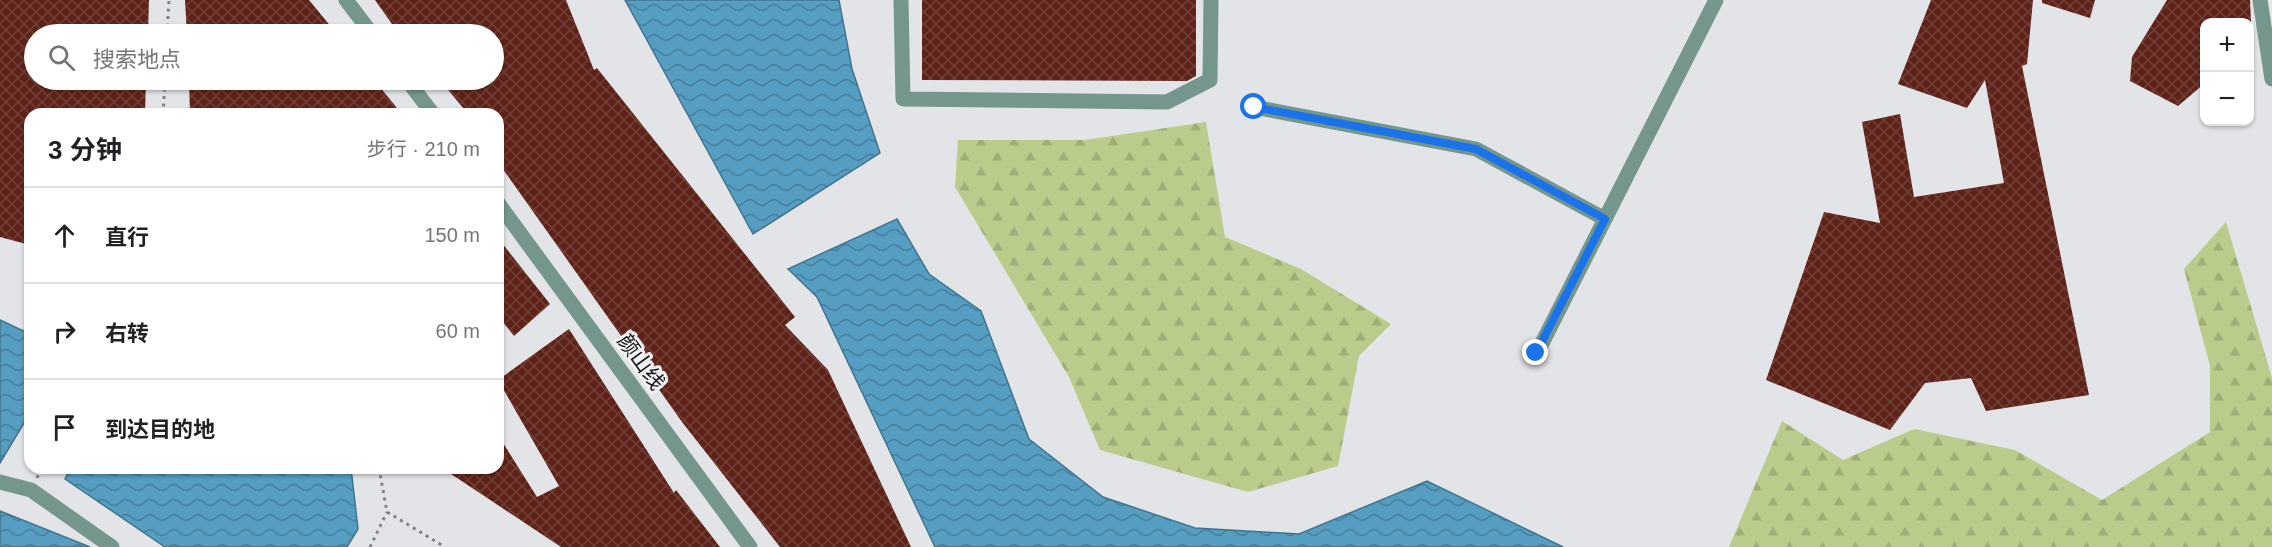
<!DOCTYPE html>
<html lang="zh">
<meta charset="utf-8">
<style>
body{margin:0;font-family:Arial,"Noto Sans SC",sans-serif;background:#f6f6f6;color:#202124}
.controls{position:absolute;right:18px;top:18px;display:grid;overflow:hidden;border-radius:12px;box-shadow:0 2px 4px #0004}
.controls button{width:54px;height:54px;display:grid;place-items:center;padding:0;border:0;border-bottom:2px solid #e0e0e0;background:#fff;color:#202124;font:30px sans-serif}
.stop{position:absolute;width:18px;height:18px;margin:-14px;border:4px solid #1a73e8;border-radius:50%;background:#fff}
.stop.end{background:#1a73e8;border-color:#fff;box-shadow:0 2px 6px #0008}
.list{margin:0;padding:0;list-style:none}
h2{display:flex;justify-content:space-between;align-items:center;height:78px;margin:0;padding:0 24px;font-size:26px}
h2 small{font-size:20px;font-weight:400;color:#757577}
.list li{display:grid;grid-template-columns:39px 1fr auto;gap:18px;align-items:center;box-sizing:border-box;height:96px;padding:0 24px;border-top:2px solid #e0e0e0}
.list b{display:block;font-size:22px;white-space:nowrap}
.list em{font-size:20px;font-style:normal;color:#757577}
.icon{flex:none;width:33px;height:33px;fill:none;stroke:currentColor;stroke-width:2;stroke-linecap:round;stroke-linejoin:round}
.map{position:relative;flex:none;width:2272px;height:547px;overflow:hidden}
.search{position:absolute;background:#fff;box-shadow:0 2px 4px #0004;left:24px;top:24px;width:480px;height:66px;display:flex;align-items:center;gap:15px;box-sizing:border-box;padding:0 21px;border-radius:33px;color:#757577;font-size:22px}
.panel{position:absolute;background:#fff;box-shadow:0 2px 4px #0004;left:24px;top:108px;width:480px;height:366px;border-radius:18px}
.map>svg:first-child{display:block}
.forest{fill:url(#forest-firs)}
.water{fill:url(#water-waves);stroke:#42748d;stroke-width:1.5}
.building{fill:url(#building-cross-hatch)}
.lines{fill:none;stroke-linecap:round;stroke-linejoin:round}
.path{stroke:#808183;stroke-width:3;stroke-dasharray:3 4.5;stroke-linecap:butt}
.street{stroke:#75968c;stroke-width:15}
.route{stroke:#1a73e8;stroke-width:8}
.labels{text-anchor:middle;stroke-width:6;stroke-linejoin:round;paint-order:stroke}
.street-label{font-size:21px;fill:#141415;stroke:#f1f1f4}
</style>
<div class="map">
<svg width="2272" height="547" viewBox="0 0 2272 547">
<defs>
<pattern id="forest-firs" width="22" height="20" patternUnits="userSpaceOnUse" patternTransform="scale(1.5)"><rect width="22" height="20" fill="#b9cc8c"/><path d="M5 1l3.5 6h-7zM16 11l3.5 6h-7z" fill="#9eae78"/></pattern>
<pattern id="water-waves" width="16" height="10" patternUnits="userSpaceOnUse" patternTransform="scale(1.5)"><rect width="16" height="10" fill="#559dc1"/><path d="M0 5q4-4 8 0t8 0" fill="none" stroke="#457f9c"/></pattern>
<pattern id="building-cross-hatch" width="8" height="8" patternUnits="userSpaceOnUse" patternTransform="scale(1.5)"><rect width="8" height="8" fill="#5e2219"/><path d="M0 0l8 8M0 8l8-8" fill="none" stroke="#704039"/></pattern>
</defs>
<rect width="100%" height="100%" fill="#e3e4e7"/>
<path class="forest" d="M1206,122L1225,237L1301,269L1391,324L1359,356L1338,466L1248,492L1100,450L1069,377L955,187L958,140H1085Z
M2226,222L2272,378V547H1729L1782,421L1843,460L1914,429L2015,450L2102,500L2210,432V366L2184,269Z"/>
<path class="water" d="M625,0H839L852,69L880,153L753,234Z
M897,219L929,274L981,311L1029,439L1103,497L1195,528L1299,534L1427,481L1563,547H935L817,297L788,269Z
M0,320L30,334V413L0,463Z
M70,468H351L358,529L347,547H165L65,479Z
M0,511L90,547H0Z"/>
<path class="building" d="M0,0H149L148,34H34V80H146L145,114H30V245L0,237Z
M185,0H309L337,34H187Z
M375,0H566L594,70L597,68L795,317L785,325L828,370L911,547H780L682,422L498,162V114H468L440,80H494V34H399Z
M922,0H1196V76L1187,81L922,80Z
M1931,0H2033L2027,64L2022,66L2089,395L1986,411L1971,378L1925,383L1890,430L1766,380L1824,212L1880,223L1862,122L1900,114L1914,197L2004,183L1985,80L1967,108L1898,84Z
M2042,0H2095L2090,18L2042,3Z
M2167,0H2250L2251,22H2205V83L2178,106L2130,81L2132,57Z
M189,80H374L402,114H190Z
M498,238L550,304L514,336L498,316Z
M569,329L674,493L676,490L720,547H561L442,468H498V435L537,497L559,486L498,380Z"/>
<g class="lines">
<path class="path" d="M167,34L169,0
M163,114L165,80
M379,468L387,512L445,547
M37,478L41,468
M370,547L387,512"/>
<path class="street" d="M346,0L372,34
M901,0L903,99L1167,102L1210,80L1211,0
M2260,0L2272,79
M407,80L433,114
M1254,107L1476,149L1605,219
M498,203L750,547
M1537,353L1716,0
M0,482L31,490L112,547"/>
</g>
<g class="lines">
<path class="route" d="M1254,107L1476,149L1605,219L1536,353"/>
</g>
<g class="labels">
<g class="street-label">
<text transform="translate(641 362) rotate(54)" y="7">颜山线</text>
</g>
</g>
</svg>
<div class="controls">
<button>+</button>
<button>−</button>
</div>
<div class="stop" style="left:1254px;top:107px"></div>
<div class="stop end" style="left:1536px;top:353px"></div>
<div class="search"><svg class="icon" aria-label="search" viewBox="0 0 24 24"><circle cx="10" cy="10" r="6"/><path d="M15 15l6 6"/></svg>搜索地点</div>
<section class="panel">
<h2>3 分钟<small>步行 · 210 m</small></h2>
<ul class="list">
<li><svg class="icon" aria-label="ahead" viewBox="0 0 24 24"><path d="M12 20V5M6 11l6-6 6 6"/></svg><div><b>直行</b></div><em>150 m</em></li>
<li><svg class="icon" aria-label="right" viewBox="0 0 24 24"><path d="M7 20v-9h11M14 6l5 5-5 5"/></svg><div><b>右转</b></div><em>60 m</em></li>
<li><svg class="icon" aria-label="arrive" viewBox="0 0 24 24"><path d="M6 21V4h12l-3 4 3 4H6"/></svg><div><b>到达目的地</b></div></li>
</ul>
</section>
</div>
